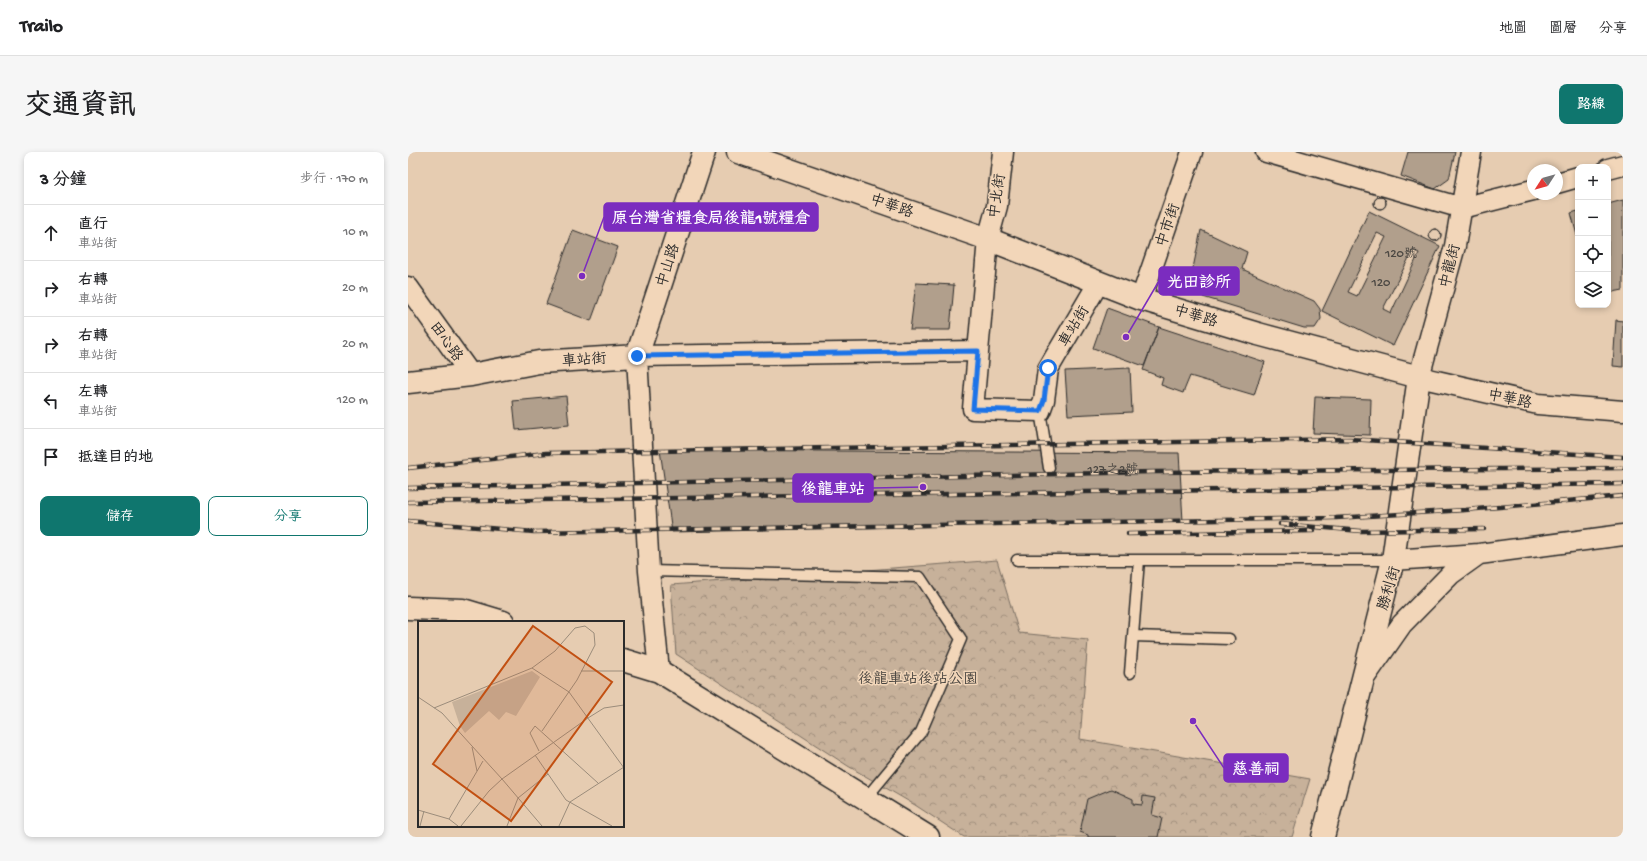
<!DOCTYPE html>
<html lang="zh-TW">
<meta charset="utf-8">
<style>
body{margin:0;font-family:"Gochi Hand","LXGW WenKai TC",sans-serif;background:#f6f6f6;color:#202124}
.controls{position:absolute;right:12px;top:12px;display:grid;overflow:hidden;border-radius:8px;box-shadow:0 2px 6px #0003}
.controls button{width:36px;height:36px;display:grid;place-items:center;padding:0;border:0;border-bottom:1px solid #e0e0e0;background:#fff;color:#202124;font:20px sans-serif}
.compass{position:absolute;left:1119px;top:12px;width:36px;height:36px;border-radius:50%;background:#fff;box-shadow:0 2px 6px #0003;rotate:234deg}
.stop{position:absolute;width:12px;height:12px;margin:-9px;border:3px solid #1a73e8;border-radius:50%;background:#fff}
.stop.end{background:#1a73e8;border-color:#fff;box-shadow:0 1px 4px #0008}
.list{margin:0;padding:0;list-style:none}
h2{display:flex;justify-content:space-between;align-items:center;height:52px;margin:0;padding:0 16px;font-size:17px}
h2 small{font-size:13px;font-weight:400;color:#757577}
.list li{display:grid;grid-template-columns:26px 1fr auto;gap:12px;align-items:center;box-sizing:border-box;height:56px;padding:0 16px;border-top:1px solid #e0e0e0}
.list b{display:block;font-size:15px;white-space:nowrap}
.list p{margin:0;font-size:13px;white-space:nowrap;color:#757577}
.list em{font-size:13px;font-style:normal;color:#757577}
.actions{display:flex;gap:8px;padding:12px 16px}
.actions a{flex:1;padding:9px 0;border:1px solid #0f766e;border-radius:8px;text-align:center;font-size:14px;color:#0f766e}
.actions .main{background:#0f766e;color:#fff}
.icon{flex:none;width:22px;height:22px;fill:none;stroke:currentColor;stroke-width:2;stroke-linecap:round;stroke-linejoin:round}
.map{position:relative;flex:none;width:1215px;height:685px;overflow:hidden;border-radius:8px}
header{display:flex;align-items:center;gap:24px;box-sizing:border-box;height:56px;padding:0 20px;background:#fff;border-bottom:1px solid #e0e0e0}
header strong{font-size:19px}
nav{display:flex;gap:22px;margin-inline-start:auto;font-size:14px}
.intro{display:flex;align-items:center;justify-content:space-between;box-sizing:border-box;height:96px;padding:0 24px}
h1{margin:0;font-size:28px}
.button{padding:10px 18px;border-radius:8px;background:#0f766e;color:#fff;font-size:14px;font-weight:700}
main{display:flex;gap:24px;padding:0 24px}
aside{flex:1;background:#fff;border-radius:8px;box-shadow:0 2px 6px #0003}
.map>svg:first-child{display:block}
.park{fill:url(#park-crowns);stroke:#796e62}
.building{fill:#b19f8c;stroke:#2b2b2b;fill-rule:evenodd}
.lines{fill:none;stroke-linecap:round;stroke-linejoin:round}
.service-casing{stroke:#2b2b2b;stroke-width:13}
.minor-casing{stroke:#2b2b2b;stroke-width:23}
.tertiary-casing{stroke:#2b2b2b;stroke-width:25}
.secondary-casing{stroke:#2b2b2b;stroke-width:25}
.service{stroke:#f2d6b9;stroke-width:10}
.minor{stroke:#f2d6b9;stroke-width:20}
.tertiary{stroke:#f2d6b9;stroke-width:22}
.secondary{stroke:#f2d6b9;stroke-width:22}
.rail-casing{stroke:#2b2b2b;stroke-width:4.5}
.rail{stroke:#f2d6b9;stroke-width:3;stroke-dasharray:9;stroke-linecap:butt}
.route{stroke:#1a73e8;stroke-width:5}
.labels{text-anchor:middle;stroke-width:3;stroke-linejoin:round;paint-order:stroke}
.number-label{font-size:13px;fill:#4c4843}
.street-label{font-size:15px;fill:#2b2b2b;stroke:#f2d6b9}
.park-label{font-size:15px;fill:#4a4641;stroke:#f2d6b9}
.inset-road{fill:none;stroke:#9b8c7b;stroke-width:1}
.view{fill:#c25012;fill-opacity:0.15;stroke:#c25012;stroke-width:2}
.inset-edge{fill:none;stroke:#2b2b2b;stroke-width:2}
.leader{fill:none;stroke:#7b2cbf;stroke-width:1.5}
.callout-dot{fill:#7b2cbf;stroke:#f2d6b9;stroke-width:1.5}
.callout{fill:#7b2cbf;stroke:#7b2cbf;stroke-width:1.5}
.callout-label{font-size:16px;text-anchor:middle;font-weight:bold;fill:#fff}
</style>
<header>
<strong>Trailo</strong>
<nav><a>地圖</a><a>圖層</a><a>分享</a></nav>
</header>
<div class="intro"><h1>交通資訊</h1><a class="button">路線</a></div>
<main>
<aside>
<h2>3 分鐘<small>步行 · 170 m</small></h2>
<ul class="list">
<li><svg class="icon" aria-label="ahead" viewBox="0 0 24 24"><path d="M12 20V5M6 11l6-6 6 6"/></svg><div><b>直行</b><p>車站街</p></div><em>10 m</em></li>
<li><svg class="icon" aria-label="right" viewBox="0 0 24 24"><path d="M7 20v-9h11M14 6l5 5-5 5"/></svg><div><b>右轉</b><p>車站街</p></div><em>20 m</em></li>
<li><svg class="icon" aria-label="right" viewBox="0 0 24 24"><path d="M7 20v-9h11M14 6l5 5-5 5"/></svg><div><b>右轉</b><p>車站街</p></div><em>20 m</em></li>
<li><svg class="icon" aria-label="left" viewBox="0 0 24 24"><path d="M17 20v-9H6M10 6l-5 5 5 5"/></svg><div><b>左轉</b><p>車站街</p></div><em>120 m</em></li>
<li><svg class="icon" aria-label="arrive" viewBox="0 0 24 24"><path d="M6 21V4h12l-3 4 3 4H6"/></svg><div><b>抵達目的地</b></div></li>
</ul>
<div class="actions"><a class="main">儲存</a><a>分享</a></div>
</aside>
<div class="map">
<svg width="1215" height="685" viewBox="0 0 1215 685">
<defs>
<pattern id="park-crowns" width="20" height="18" patternUnits="userSpaceOnUse"><rect width="20" height="18" fill="#c7b19a"/><path d="M2 6a3 3 0 1 1 6 0M12 15a3 3 0 1 1 6 0" fill="none" stroke="#a2907e"/></pattern>
</defs>
<rect width="100%" height="100%" fill="#e6ccb1"/>
<filter id="ink" filterUnits="userSpaceOnUse"><feTurbulence type="fractalNoise" baseFrequency=".025" numOctaves="2"/><feDisplacementMap in="SourceGraphic" scale="8" xChannelSelector="R" yChannelSelector="G"/><feConvolveMatrix kernelMatrix="1 2 1 2 8 2 1 2 1" color-interpolation-filters="sRGB"/></filter>
<g filter="url(#ink)">
<path class="park" d="M589,408L611,481L680,488L672,587L902,627L884,685H556L507,653L440,614L268,502L263,433Z"/>
<path class="building" d="M1000,0H1047L1041,27L1027,37L993,24Z
M966 51a6 6 0 1 1 12 0a6 6 0 1 1-12 0Z
M966 51a6 6 0 1 1 12 0a6 6 0 1 1-12 0Z
M1215,48V138L1200,141V52Z
M961,59L1032,94L985,194L914,159ZM969,81L978,85L949,144L940,140ZM1005,98L1011,101L983,161L975,157Z
M1170,59V87L1163,61Z
M1021 83a6 6 0 1 1 12 0a6 6 0 1 1-12 0Z
M1021 83a6 6 0 1 1 12 0a6 6 0 1 1-12 0Z
M165,78L210,95L183,169L138,152Z
M793,78L839,100L834,117L906,149L912,157L913,167L907,176H896L795,145L784,121Z
M508,131L546,133L542,178H502Z
M699,156L751,175L736,214L685,196Z
M1208,168L1215,169V215L1205,214Z
M751,175L857,210L846,243L782,224L775,241L753,233L755,226L735,218Z
M722,216L724,260L660,263L657,219Z
M158,244L161,273L108,278L105,249Z
M907,245L963,247L962,283L905,281Z
M252,298L771,301L775,369L264,380Z
M703,637L725,647V652L734,653L735,644L747,646L744,663L754,666L750,685H680V683L672,680L679,647Z"/>
<g class="lines">
<g class="service-casing">
<path id="service" d="M632,259L641,316
M609,408H985
M241,419L512,425L553,487L513,580L458,646
M725,484L821,487
M722,521L731,408"/>
</g>
<g class="minor-casing">
<path id="minor" d="M595,0L589,54L580,87L565,257L632,259L636,248L640,217L691,130
M858,0L1054,56L1125,38
M1063,0L1047,94L1011,225L1130,252L1215,259
M1200,17L1215,13
M1149,31L1170,25
M0,135L63,223
M733,147L784,0
M985,408L1071,402L1215,383
M251,519L241,419L229,204L570,199
M957,525L994,472L1043,422L1071,402"/>
</g>
<g class="tertiary-casing">
<path id="tertiary" d="M0,230L63,223L131,210L229,204L296,0
M0,456L55,458L95,470
M215,508L251,519L520,685"/>
</g>
<g class="secondary-casing">
<path id="secondary" d="M330,0L580,87L733,147L850,182L1011,225L985,408L915,685"/>
</g>
<use href="#service" class="service"/>
<use href="#minor" class="minor"/>
<use href="#tertiary" class="tertiary"/>
<use href="#secondary" class="secondary"/>
<g class="rail-casing">
<path id="rail" d="M0,316L138,301L942,287L1215,305
M0,336L745,320L1215,316
M0,350L1215,332
M0,369L126,380L928,366L1057,358L1215,344
M872,372L953,379L1076,377
M720,382L905,379"/>
</g>
<use href="#rail" class="rail"/>
</g>
</g>
<g class="lines" filter="url(#ink)">
<path class="route" d="M229,204L570,199L565,257L632,259L636,248L640,216"/>
</g>
<g class="labels">
<g class="number-label">
<text x="993" y="105">120號</text>
<text x="973" y="134">120</text>
<text x="705" y="321">127之2號</text>
</g>
<g class="street-label">
<text transform="translate(588 44) rotate(-81)" y="5">中北街</text>
<text transform="translate(484 53) rotate(19)" y="5">中華路</text>
<text transform="translate(759 73) rotate(-71)" y="5">中市街</text>
<text transform="translate(259 113) rotate(-72)" y="5">中山路</text>
<text transform="translate(1041 114) rotate(-76)" y="5">中龍街</text>
<text transform="translate(788 163) rotate(17)" y="5">中華路</text>
<text transform="translate(665 174) rotate(-59)" y="5">車站街</text>
<text transform="translate(39 189) rotate(54)" y="5">田心路</text>
<text transform="translate(176 207) rotate(-4)" y="5">車站街</text>
<text transform="translate(1102 246) rotate(12)" y="5">中華路</text>
<text transform="translate(980 436) rotate(-73)" y="5">勝利街</text>
</g>
<g class="park-label">
<text x="510" y="531">後龍車站後站公園</text>
</g>
</g>
<g transform="translate(10 469)">
<rect width="206" height="206" fill="#e6ccb1"/>
<path d="M114,50L122,56L98,95L88,91L81,99L71,90L47,112L42,105L34,81Z" fill="#c7b19a"/>
<path class="inset-road" d="M114,47L151,71L206,147M163,50H206M0,76L24,92L84,158L170,97L186,87L206,84M16,87L114,47L137,30L157,7L167,5M124,110L159,59L177,24L176,12L167,5M54,126L59,150M121,130L112,112L117,105L180,162M117,134L148,179L194,205M0,189L31,198L40,205M31,198L65,140M2,205L6,190M43,205L71,170L84,158L124,205M89,205L100,177L130,153M141,205L152,181L206,146"/>
<path class="view" d="M115,5L194,61L93,200L15,143Z"/>
<rect width="206" height="206" class="inset-edge"/>
</g>
<path class="leader" d="M174 124L196 65M718 185L751 129M515 335L465 336M785 569L816 616"/>
<g class="callout-dot">
<circle cx="174" cy="124" r="4"/>
<circle cx="718" cy="185" r="4"/>
<circle cx="515" cy="335" r="4"/>
<circle cx="785" cy="569" r="4"/>
</g>
<g class="callout">
<rect x="196" y="51" width="214" height="28" rx="4"/>
<rect x="751" y="115" width="80" height="28" rx="4"/>
<rect x="385" y="322" width="80" height="28" rx="4"/>
<rect x="816" y="602" width="64" height="28" rx="4"/>
</g>
<g class="callout-label">
<text x="303" y="71">原台灣省糧食局後龍1號糧倉</text>
<text x="791" y="135">光田診所</text>
<text x="425" y="342">後龍車站</text>
<text x="848" y="622">慈善祠</text>
</g>
</svg>
<div class="controls">
<button>+</button>
<button>−</button>
<button><svg class="icon" aria-label="locate" viewBox="0 0 24 24"><circle cx="12" cy="12" r="6"/><path d="M12 2v4M12 18v4M2 12h4M18 12h4"/></svg></button>
<button><svg class="icon" aria-label="layers" viewBox="0 0 24 24"><path d="M12 4l9 5-9 5-9-5zM3 14l9 5 9-5"/></svg></button>
</div>
<svg class="compass" viewBox="-18 -18 36 36"><path d="M0-13l5 13h-10z" fill="#e53935"/><path d="M0 13l5-13h-10z" fill="#757577"/></svg>
<div class="stop" style="left:640px;top:216px"></div>
<div class="stop end" style="left:229px;top:204px"></div>
</div>
</main>
